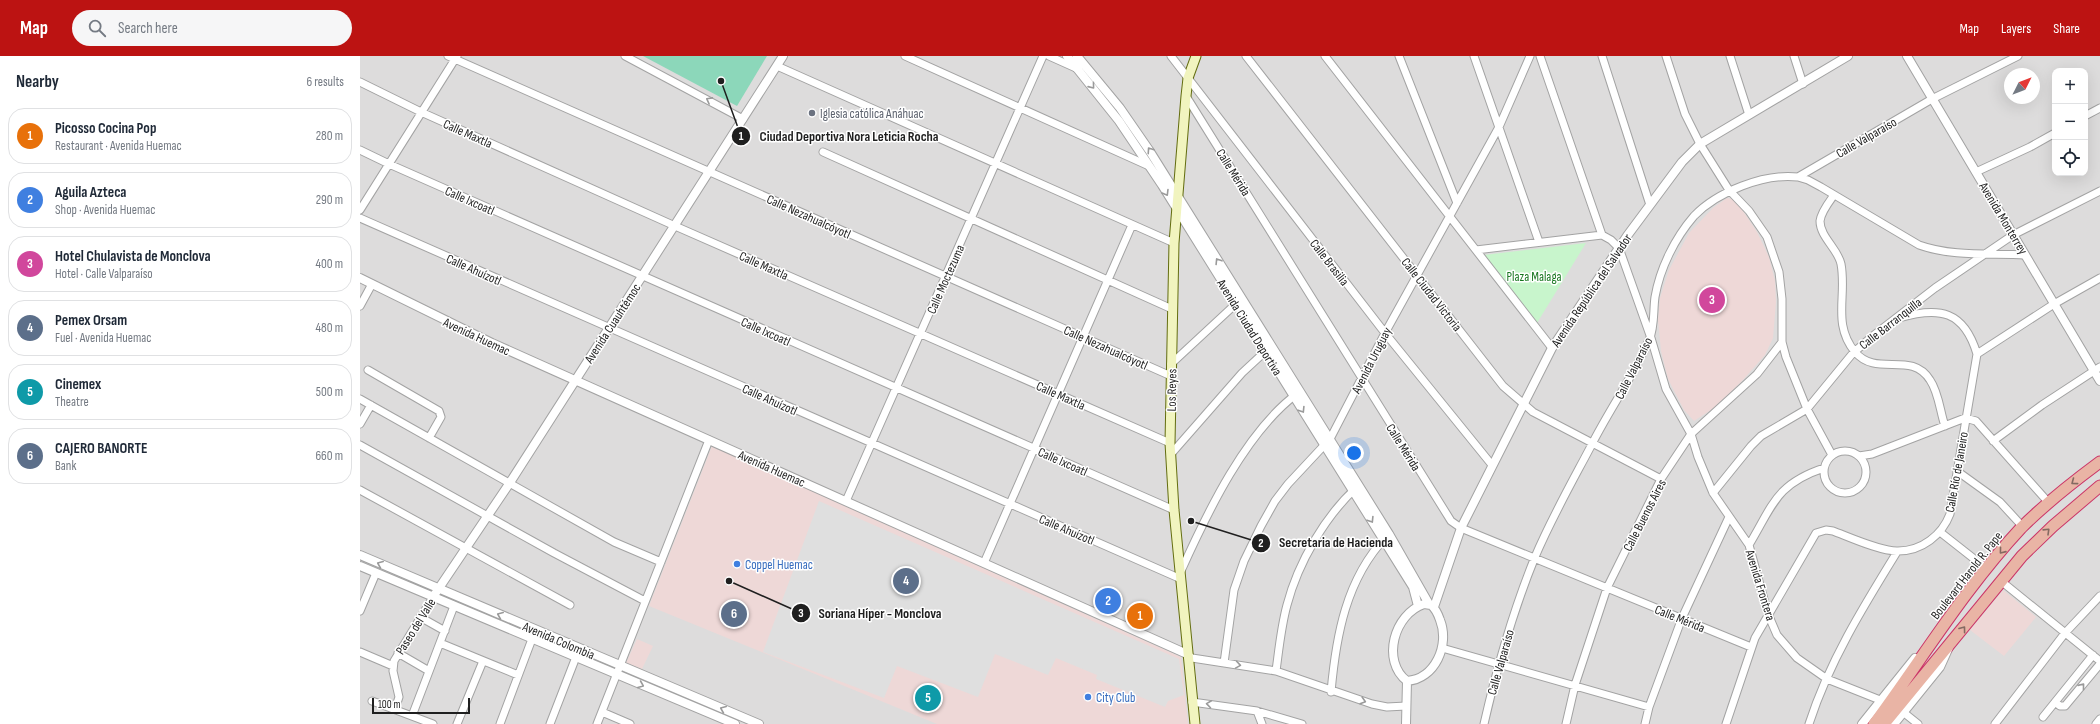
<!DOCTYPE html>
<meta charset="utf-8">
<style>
body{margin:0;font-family:"Sofia Sans Condensed",sans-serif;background:#f6f6f7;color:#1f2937}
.controls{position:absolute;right:12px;top:12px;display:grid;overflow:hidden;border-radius:8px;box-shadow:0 4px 16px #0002}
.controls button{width:36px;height:36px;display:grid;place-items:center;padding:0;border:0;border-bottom:1px solid #e0e1e3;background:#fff;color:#1f2937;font:20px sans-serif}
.compass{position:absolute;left:1644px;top:12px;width:36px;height:36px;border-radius:50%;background:#fff;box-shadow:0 4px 16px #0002;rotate:48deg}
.scale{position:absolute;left:12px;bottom:10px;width:98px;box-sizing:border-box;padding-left:4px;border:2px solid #1f1f1f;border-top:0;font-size:11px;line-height:14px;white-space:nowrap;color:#1f1f1f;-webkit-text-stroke:3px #fff;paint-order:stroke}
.you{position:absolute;left:994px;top:397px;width:14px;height:14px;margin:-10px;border:3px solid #fff;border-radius:50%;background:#1a73e8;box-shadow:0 0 0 6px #1a73e833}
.badge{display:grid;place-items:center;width:26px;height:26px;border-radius:50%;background:#bc1312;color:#fff;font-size:13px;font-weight:700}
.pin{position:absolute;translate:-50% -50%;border:2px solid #fff;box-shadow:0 1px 4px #0006}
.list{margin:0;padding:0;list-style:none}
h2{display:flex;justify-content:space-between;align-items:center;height:52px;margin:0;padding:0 16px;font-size:17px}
h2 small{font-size:13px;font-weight:400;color:#747a83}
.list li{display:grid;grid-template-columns:26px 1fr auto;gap:12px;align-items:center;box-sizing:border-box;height:56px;margin:0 8px 8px;padding:0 8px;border:1px solid #e0e1e3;border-radius:16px}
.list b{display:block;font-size:15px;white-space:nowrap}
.list p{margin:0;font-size:13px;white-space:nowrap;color:#747a83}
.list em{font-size:13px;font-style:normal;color:#747a83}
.icon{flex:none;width:22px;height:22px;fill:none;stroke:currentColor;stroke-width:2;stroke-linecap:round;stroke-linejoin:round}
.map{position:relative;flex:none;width:1740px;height:668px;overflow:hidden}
header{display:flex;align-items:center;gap:24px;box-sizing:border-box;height:56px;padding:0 20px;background:#bc1312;color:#fff}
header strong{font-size:19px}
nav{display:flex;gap:22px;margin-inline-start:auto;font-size:14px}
.search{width:280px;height:36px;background:#f6f6f7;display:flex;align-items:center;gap:10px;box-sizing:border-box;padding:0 14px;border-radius:22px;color:#747a83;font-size:15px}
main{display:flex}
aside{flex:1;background:#fff}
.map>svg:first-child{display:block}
.residential{fill:#dddcdc;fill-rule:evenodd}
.commercial{fill:#eed8d7}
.park{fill:#c8f5cc}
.pitch{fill:#8cd7ba}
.parking{fill:#dfdfdf}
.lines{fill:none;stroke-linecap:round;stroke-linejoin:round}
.minor-casing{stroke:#a3a3a3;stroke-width:9}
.tertiary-casing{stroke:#a3a3a3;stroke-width:10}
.secondary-casing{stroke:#636d0f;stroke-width:11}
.trunk-casing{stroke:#cb3568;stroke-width:13}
.minor{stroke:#fff;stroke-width:7}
.tertiary{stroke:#fff;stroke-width:8}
.secondary{stroke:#f1f4bf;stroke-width:9}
.trunk{stroke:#e9b4a5;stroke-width:11}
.oneway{stroke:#9a9a9a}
.oneway2{stroke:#846a62}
.worship-dot{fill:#6b7280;stroke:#fff;stroke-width:1.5}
.shop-dot{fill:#3f7fe0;stroke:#fff;stroke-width:1.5}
.labels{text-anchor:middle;stroke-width:3;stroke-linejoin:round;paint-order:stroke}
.worship-label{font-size:13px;fill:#5b616d;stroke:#fff;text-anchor:start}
.street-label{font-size:13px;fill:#1f1f1f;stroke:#fff}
.park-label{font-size:13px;fill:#16751e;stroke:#fff}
.shop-label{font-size:13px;fill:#366cbe;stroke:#fff;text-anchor:start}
.leader{fill:none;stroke:#1f1f1f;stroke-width:1.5}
.callout-dot{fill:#1f1f1f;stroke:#fff;stroke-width:1.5}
.mark-label{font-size:12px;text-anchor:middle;font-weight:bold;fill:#fff}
.callout-label{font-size:14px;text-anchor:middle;font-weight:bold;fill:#1f1f1f;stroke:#fff;stroke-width:3;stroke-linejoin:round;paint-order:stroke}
</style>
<header>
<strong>Map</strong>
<div class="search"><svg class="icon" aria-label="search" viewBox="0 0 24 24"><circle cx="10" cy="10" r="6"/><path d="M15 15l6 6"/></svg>Search here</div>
<nav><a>Map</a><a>Layers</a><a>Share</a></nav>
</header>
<main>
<aside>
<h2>Nearby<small>6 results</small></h2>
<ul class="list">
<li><span class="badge" style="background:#e8710a">1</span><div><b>Picosso Cocina Pop</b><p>Restaurant · Avenida Huemac</p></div><em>280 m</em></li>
<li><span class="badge" style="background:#3f7fe0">2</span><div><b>Aguila Azteca</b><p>Shop · Avenida Huemac</p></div><em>290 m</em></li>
<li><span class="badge" style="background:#d1479c">3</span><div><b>Hotel Chulavista de Monclova</b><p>Hotel · Calle Valparaíso</p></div><em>400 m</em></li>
<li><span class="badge" style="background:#5c6f8a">4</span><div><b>Pemex Orsam</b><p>Fuel · Avenida Huemac</p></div><em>480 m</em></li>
<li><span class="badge" style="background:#0f9aa8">5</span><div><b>Cinemex</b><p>Theatre</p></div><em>500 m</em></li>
<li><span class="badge" style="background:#5c6f8a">6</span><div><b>CAJERO BANORTE</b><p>Bank</p></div><em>660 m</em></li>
</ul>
</aside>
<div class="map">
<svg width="1740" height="668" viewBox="0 0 1740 668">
<rect width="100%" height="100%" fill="#efece6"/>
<path class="residential" d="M0,0H1740V668H0ZM1695,15H1725V117H1695ZM1650,18H1674V42H1650Z"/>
<path class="commercial" d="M1367,142L1372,143L1379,149L1397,176L1409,201L1415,225L1416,246L1413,282L1405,299L1382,325L1354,352L1334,365L1324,354L1308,323L1301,295L1298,264L1300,242L1309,214L1329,177L1353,152Z
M352,390L821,601L828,668H577L289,550Z
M1643,534L1676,561L1644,600L1610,574Z
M277,583L293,590L282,613L266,607Z"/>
<path class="park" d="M1226,187L1177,267L1124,199Z"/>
<path class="pitch" d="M283,0H407L377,50Z"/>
<path class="parking" d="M459,445L819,603L824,639L808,645L805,651L736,623L737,619L696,602L688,619L635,598L618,641L537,610L524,642L403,596Z"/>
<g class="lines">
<g class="minor-casing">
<path id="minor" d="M88,0L811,320
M265,0L383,63
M545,0L789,110
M689,0L718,13
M811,0L1025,277L1132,409
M886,0L1143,330L1173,356L1301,423
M965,0L1192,292
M1039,0L1097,147
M1114,0L1179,186
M1180,0L1242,179
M1242,0L1290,149
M1306,0L1325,58L1340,88L1369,134L1389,155L1407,181L1419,216L1422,243V286L1426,301L1447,353L1472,399
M1370,0L1389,59
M1434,0L1443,28
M417,10L814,187
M0,26L61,56L315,170L810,387
M826,40L1091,465L1101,472L1391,591
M1725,60L1740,52
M0,94L29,108L814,454
M463,96L812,253
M1616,116L1670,91L1695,77
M1438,121L1448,124L1461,131L1559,189C1593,201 1630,197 1665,199
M1474,139C1469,146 1461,156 1460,165C1460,181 1478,193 1481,208C1487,240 1472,268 1495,296C1517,322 1551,294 1570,324C1579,337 1580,356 1585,370
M0,154L97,0
M0,162L821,523
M1116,194L1242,179L1251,184L1259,192L1291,282L1306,333L1331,378L1338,401L1353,437L1389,489L1408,558L1417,579L1437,602L1467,623L1520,644
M0,250L12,228
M1539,262C1580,250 1604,255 1617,298
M811,308L880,244
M8,314L79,355L81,361L69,382
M0,343L254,486L301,506
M0,368L11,349
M1633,385L1682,349L1740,311
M0,389L194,497L285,545
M1464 416a21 21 0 1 1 42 0a21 21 0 1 1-42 0Z
M811,398L882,317L910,291
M1499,400L1512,398L1605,362L1616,365L1689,447
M1597,415L1640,446L1663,471
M0,434L210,549
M1353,437L1391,390L1401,380L1447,353L1493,297L1514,279L1575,232L1653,179L1740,135
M486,445L683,0
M1580,476L1627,513
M1389,489C1413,449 1416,428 1464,412
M624,507L772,169
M821,515C847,457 886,375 938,337
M1641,525L1740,605
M0,555L16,517
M60,561L85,575
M80,587L158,619
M1082,592L1289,651
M0,596L33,610
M38,597L69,615
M827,598L832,602L916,615L1012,648L1027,651L1046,650
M864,607L874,534L884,505L901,470L915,445L928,428L970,383L1025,277L1139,71L1170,0
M916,615C919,593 921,571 927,549C938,507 965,460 997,431
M971,636C976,580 986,523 1026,481
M12,645L73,668
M832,646L897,655L942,668
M1695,646L1700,650H1705L1740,608
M35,653L39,641L33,615L34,605L73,541
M897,655L902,668
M242,656L270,668
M1543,656L1558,668
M52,660L94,550
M1683,661L1733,599
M97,668L123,605
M140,668L172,583
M190,668L216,601
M237,668L349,384
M1124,668C1137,611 1153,555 1175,501C1191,463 1212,426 1231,390C1249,354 1273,321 1289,284C1295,271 1293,255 1295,241C1300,212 1315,182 1334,160C1357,136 1404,117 1438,121L1572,43L1658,0
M1206,668L1215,629L1247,532L1301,423L1331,378L1397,318L1422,286
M1285,668L1289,651L1322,562L1369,461
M1366,668L1395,582L1456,477L1466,474L1473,475C1489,481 1522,496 1538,495C1562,495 1582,479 1590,458L1617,298L1694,248L1740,222
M1449,668C1469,606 1503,551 1537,496
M1635,668L1705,577L1740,540
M1736,668L1740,663"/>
</g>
<g class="tertiary-casing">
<path id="tertiary" d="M707,0L759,65L802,129L1053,531L1058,550
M717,0L760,52L789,94L1029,478L1069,548
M1547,0L1740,325
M0,222L132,287L827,598
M0,499L399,668
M0,510L375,668
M73,541L149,428L423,0
M1064,548L1071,549C1076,553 1078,558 1080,564C1090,589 1075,623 1047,625C1021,605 1034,558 1064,548Z
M1074,551L1101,472L1192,292L1267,180L1322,106L1340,88L1488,0
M1046,668L1047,625
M1502,668L1555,602
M1534,668L1580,611L1589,591"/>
</g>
<g class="secondary-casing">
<path id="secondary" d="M835,668L814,454L810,387L814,187L826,40L828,22L836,0"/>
</g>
<g class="trunk-casing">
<path id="trunk" d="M1514,668C1562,603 1605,532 1661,472C1685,448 1713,426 1740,406
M1524,668L1662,500L1693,470L1740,430"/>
</g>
<use href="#minor" class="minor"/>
<use href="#tertiary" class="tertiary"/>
<use href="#secondary" class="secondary"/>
<use href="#trunk" class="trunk"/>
</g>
<defs><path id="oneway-chevron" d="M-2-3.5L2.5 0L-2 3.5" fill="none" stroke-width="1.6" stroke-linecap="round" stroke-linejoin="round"/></defs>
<g class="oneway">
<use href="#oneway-chevron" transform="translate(732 30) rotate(51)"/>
<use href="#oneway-chevron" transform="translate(349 44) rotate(-152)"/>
<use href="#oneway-chevron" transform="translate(790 94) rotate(-124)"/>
<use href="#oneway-chevron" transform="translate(806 137) rotate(59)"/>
<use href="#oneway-chevron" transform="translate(858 205) rotate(-122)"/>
<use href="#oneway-chevron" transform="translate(942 354) rotate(58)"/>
<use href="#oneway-chevron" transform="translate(1011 464) rotate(58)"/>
<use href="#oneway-chevron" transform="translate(20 508) rotate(-157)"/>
<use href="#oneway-chevron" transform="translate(140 559) rotate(-157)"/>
<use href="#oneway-chevron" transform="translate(878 609) rotate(9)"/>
<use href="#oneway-chevron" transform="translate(281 629) rotate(23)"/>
<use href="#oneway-chevron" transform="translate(1722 630) rotate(-51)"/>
<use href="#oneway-chevron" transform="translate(1003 645) rotate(17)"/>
<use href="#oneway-chevron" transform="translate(849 648) rotate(-172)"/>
<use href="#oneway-chevron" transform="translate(363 653) rotate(-157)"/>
</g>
<g class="oneway2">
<use href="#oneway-chevron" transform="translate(1714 426) rotate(143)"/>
<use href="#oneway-chevron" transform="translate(1687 475) rotate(-44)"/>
<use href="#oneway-chevron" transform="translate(1642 495) rotate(129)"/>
<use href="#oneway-chevron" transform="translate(1603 573) rotate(-53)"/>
</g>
<circle class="worship-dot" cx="452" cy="57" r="4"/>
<g class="shop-dot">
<circle cx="377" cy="508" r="4"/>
<circle cx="728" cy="641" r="4"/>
</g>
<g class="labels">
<g class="worship-label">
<text x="460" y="62">Iglesia católica Anáhuac</text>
</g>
<g class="street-label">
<text transform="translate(108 77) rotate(24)" y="5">Calle Maxtla</text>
<text transform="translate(1506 81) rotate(-30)" y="5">Calle Valparaíso</text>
<text transform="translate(874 116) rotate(58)" y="5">Calle Mérida</text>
<text transform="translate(110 144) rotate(24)" y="5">Calle Ixcoatl</text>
<text transform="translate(449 160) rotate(24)" y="5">Calle Nezahualcóyotl</text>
<text transform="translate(1644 162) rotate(59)" y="5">Avenida Monterrey</text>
<text transform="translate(970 206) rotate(52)" y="5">Calle Brasilia</text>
<text transform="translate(404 209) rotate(24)" y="5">Calle Maxtla</text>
<text transform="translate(114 213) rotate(24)" y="5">Calle Ahuízotl</text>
<text transform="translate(585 223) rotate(-66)" y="5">Calle Moctezuma</text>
<text transform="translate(1231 234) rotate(-56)" y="5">Avenida República del Salvador</text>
<text transform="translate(1072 238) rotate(52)" y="5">Calle Ciudad Victoria</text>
<text transform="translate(252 267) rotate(-57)" y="5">Avenida Cuauhtémoc</text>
<text transform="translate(1530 267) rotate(-38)" y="5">Calle Barranquilla</text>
<text transform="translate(890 271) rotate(58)" y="5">Avenida Ciudad Deportiva</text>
<text transform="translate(406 275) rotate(24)" y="5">Calle Ixcoatl</text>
<text transform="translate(117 280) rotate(25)" y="5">Avenida Huemac</text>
<text transform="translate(746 291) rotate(24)" y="5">Calle Nezahualcóyotl</text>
<text transform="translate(1011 304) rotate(-63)" y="5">Avenida Uruguay</text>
<text transform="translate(1273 312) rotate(-63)" y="5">Calle Valparaíso</text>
<text transform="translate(811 334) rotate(-89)" y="5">Los Reyes</text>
<text transform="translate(701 339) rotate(24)" y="5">Calle Maxtla</text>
<text transform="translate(410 343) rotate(24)" y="5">Calle Ahuízotl</text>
<text transform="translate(1044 391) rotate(58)" y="5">Calle Mérida</text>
<text transform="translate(703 405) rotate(24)" y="5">Calle Ixcoatl</text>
<text transform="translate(412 412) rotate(24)" y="5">Avenida Huemac</text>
<text transform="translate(1596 416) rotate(-80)" y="5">Calle Río de Janeiro</text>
<text transform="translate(1284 459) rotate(-63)" y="5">Calle Buenos Aires</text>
<text transform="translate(707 473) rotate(23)" y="5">Calle Ahuízotl</text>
<text transform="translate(1606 519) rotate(-52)" y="5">Boulevard Harold R. Pape</text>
<text transform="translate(1401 529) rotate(73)" y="5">Avenida Frontera</text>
<text transform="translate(1320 562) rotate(22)" y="5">Calle Mérida</text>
<text transform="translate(55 570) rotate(-58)" y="5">Paseo del Valle</text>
<text transform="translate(199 584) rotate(23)" y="5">Avenida Colombia</text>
<text transform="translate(1140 606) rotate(-74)" y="5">Calle Valparaíso</text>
</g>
<g class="park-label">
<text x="1174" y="225">Plaza Malaga</text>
</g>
<g class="shop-label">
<text x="385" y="513">Coppel Huemac</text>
<text x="736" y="646">City Club</text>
</g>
</g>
<path class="leader" d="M361 25L381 80M831 465L901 487M369 525L441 557"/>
<g class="callout-dot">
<circle cx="361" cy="25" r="4"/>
<circle cx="831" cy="465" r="4"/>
<circle cx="369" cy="525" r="4"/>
<circle cx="381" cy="80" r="10"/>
<circle cx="901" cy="487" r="10"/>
<circle cx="441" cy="557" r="10"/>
</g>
<g class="mark-label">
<text x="381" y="84">1</text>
<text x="901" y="491">2</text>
<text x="441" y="561">3</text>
</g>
<g class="callout-label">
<text x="489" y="85">Ciudad Deportiva Nora Leticia Rocha</text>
<text x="976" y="491">Secretaria de Hacienda</text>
<text x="520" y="562">Soriana Híper - Monclova</text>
</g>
</svg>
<div class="controls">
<button>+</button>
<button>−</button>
<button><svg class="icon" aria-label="locate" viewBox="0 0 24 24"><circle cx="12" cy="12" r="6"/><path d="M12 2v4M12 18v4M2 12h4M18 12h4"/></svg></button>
</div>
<svg class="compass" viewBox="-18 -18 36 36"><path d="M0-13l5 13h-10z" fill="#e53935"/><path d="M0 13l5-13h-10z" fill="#747a83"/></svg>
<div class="scale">100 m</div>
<div class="you"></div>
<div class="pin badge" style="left:780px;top:560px;background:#e8710a">1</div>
<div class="pin badge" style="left:748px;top:545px;background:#3f7fe0">2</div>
<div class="pin badge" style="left:1352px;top:244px;background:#d1479c">3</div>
<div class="pin badge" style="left:546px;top:525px;background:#5c6f8a">4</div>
<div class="pin badge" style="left:568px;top:642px;background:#0f9aa8">5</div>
<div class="pin badge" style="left:374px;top:558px;background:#5c6f8a">6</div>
</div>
</main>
